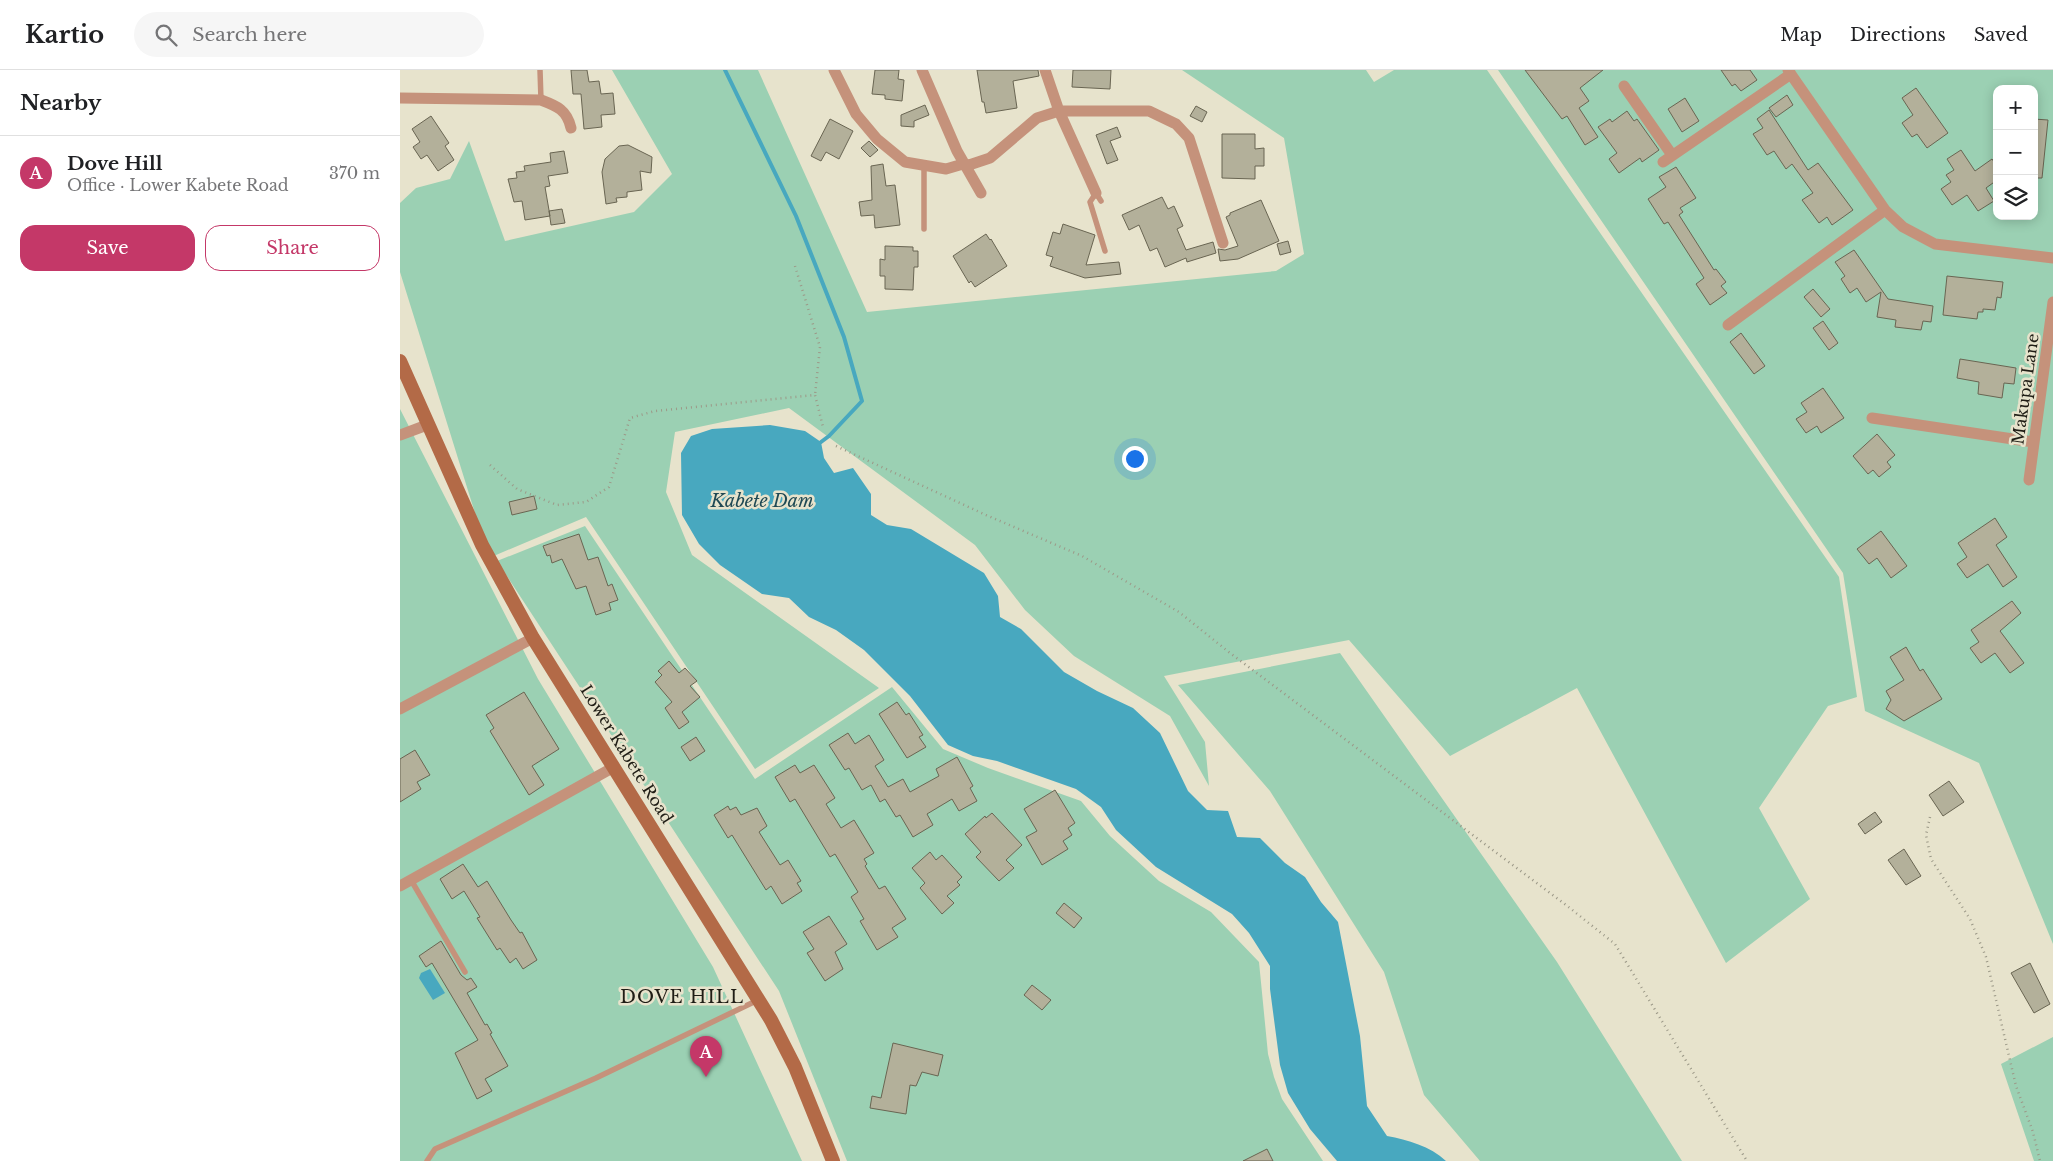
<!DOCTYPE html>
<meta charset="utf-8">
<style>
body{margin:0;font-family:"Libre Baskerville",serif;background:#f6f6f6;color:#202124}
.controls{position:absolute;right:15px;top:15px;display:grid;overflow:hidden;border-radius:10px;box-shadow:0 2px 12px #0003}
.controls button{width:45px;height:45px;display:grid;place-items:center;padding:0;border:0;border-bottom:1px solid #e0e0e0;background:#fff;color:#202124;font:25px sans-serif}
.you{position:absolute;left:734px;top:388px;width:18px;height:18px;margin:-12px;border:4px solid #fff;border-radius:50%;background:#1a73e8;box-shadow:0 0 0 8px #1a73e833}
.badge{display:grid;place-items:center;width:32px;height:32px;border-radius:50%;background:#c43868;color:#fff;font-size:16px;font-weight:700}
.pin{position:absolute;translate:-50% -41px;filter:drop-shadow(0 1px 2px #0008)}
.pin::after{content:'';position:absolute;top:26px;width:18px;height:15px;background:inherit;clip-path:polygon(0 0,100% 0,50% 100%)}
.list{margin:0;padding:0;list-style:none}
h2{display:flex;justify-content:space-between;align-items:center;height:65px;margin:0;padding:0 20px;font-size:21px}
h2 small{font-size:16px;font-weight:400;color:#757577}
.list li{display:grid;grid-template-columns:32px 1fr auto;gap:15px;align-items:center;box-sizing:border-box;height:75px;padding:0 20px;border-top:1px solid #e0e0e0}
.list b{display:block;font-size:19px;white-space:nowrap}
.list p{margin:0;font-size:16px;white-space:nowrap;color:#757577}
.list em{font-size:16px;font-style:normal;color:#757577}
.actions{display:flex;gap:10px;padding:15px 20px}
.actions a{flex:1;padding:11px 0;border:1px solid #c43868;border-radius:15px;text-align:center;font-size:18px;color:#c43868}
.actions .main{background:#c43868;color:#fff}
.icon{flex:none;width:28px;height:28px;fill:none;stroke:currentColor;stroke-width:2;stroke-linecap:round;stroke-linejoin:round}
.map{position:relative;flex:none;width:1653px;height:1091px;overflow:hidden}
header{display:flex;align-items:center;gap:30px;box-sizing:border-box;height:70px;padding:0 25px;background:#fff;border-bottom:1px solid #e0e0e0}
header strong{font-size:24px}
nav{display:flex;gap:28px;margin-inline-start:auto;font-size:18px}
.search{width:350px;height:45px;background:#f6f6f6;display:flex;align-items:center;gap:12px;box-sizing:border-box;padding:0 18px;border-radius:28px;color:#757577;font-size:19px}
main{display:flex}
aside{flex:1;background:#fff}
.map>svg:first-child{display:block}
.green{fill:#9bd0b3;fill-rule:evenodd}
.water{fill:#48a8bf}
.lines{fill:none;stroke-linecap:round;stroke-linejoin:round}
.stream{stroke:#48a8bf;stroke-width:4}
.building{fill:#b3b09a;stroke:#696552}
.path{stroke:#9c9988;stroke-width:2.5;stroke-dasharray:1 4;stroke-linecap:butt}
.service{stroke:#c5927b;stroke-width:5.5}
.minor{stroke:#c5927b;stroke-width:11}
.secondary{stroke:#b36a47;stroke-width:14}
.labels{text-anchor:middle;stroke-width:5;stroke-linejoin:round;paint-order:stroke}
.street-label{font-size:16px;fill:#1f1d15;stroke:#e7e3cc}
.water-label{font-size:18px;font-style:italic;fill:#1f4954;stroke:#e7e3cc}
.neighbourhood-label{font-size:18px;letter-spacing:1px;fill:#1f1d15;stroke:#e7e3cc}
</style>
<header>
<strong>Kartio</strong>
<div class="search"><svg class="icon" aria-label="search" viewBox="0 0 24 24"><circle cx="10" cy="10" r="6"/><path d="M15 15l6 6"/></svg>Search here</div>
<nav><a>Map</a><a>Directions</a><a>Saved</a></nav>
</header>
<main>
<aside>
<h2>Nearby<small></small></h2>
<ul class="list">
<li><span class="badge">A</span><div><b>Dove Hill</b><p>Office · Lower Kabete Road</p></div><em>370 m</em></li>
</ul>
<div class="actions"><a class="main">Save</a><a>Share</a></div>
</aside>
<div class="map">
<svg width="1653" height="1091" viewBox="0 0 1653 1091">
<rect width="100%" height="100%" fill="#e7e3cc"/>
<path class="green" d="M212,0H358L467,242L876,201L904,184L884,68L782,0H966L974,12L994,0H1087L1439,507L1457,627L1428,636L1359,738L1410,829L1326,893L1177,618L1050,686L949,570L764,606L805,672L809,716L770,646L674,586L625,540L575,475L389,338L275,362L266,422L292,485L479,618L355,699L186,447L89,488L0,202V133L16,118L50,109L69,71L105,171L234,142L272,104Z
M1098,0H1653V874L1579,693L1465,641L1443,503ZM1597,19H1634V146H1597Z
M0,339L138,609L313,897L402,1091H0Z
M185,456L355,709L492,617L543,679L588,698L681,731L710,766L759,811L811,842L859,892L868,984L874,1007L882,1029L923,1091H447L379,921L97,491Z
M940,583L1157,892L1282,1091H1080L1024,1025L984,902L870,721L778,615Z
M1653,967V1091H1634L1601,994Z"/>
<path class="water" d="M370,355L405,361L421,372L424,388L434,403L453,398L471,424V445L487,455L511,459L584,503L598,526L600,547L621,559L664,602L697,621L733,638L760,663L788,721L807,740L828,741L837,767L860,768L885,793L905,807L921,832L938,852L960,966L967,1036L987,1066C1008,1070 1030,1076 1046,1091H937L910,1059L888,1023L880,995L870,919V896L849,863L832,844L756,797L716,760L701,737L676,719L597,691L573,686L548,675L510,626L464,580L436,560L409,547L389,528L362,524L320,495L299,474L282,445L281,383L291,366L312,359Z
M30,899L45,923L33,930L19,908L21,903Z"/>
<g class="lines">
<path class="stream" d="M325,0L396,146L444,267L462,331L429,366L421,372"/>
</g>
<path class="building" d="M171,0H187L189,12L199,11L201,24L213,23L215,44L201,45L202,57L184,59L181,24H173Z
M475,0H499L498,9L504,10L502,31L485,29V25L472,24Z
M577,0H638L639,6L613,11L617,38L586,43L584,32H582Z
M673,0H711L710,19L672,17Z
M1125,0H1203L1180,18L1189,31L1179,38L1198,67L1185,75L1167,46L1162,49Z
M1321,0H1350L1357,10L1341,21L1335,14L1332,16Z
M1516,18L1548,63L1527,78L1517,64L1512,67L1502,53L1513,45L1502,28Z
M1387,25L1393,35L1376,47L1369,38Z
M1285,28L1299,51L1282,62L1268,39Z
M525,35L529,45L514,51V57L501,56V45Z
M796,36L807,42L802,52L790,46Z
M1369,40L1408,100L1418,93L1453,140L1432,155L1427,147L1419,153L1402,130L1413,123L1392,94L1386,99L1374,81L1367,85L1353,64L1363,58L1357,49Z
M1227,41L1234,51L1237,49L1259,80L1242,92L1240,88L1219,103L1209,89L1217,83L1198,57L1210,49L1212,52Z
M31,46L49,73L45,76L54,90L38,101L27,85L21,89L13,77L20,72L12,59Z
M430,49L453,61L439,89L426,82L421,91L411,86Z
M1634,49L1648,50L1642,108H1634Z
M717,57L721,67L710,71L718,90L707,94L696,65Z
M822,64H855V79L864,78V96H855V109L822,108Z
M469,71L478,80L470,87L461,78Z
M228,75L252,87L251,103L240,101L242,120L227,122V127L216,128L217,132L206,134L202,102L205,89L219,76Z
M1561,80L1575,101L1592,89L1597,96V110L1586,118L1594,131L1578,141L1567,125L1552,135L1541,119L1551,112L1546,105L1554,100L1547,89Z
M164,81L168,103L148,106L150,116L145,117L150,146L125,150L122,131L114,132L108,109L117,108L116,102L125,101L124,96L151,92L150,83Z
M483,94L486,116L495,115L500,155L475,158L474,145L461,146L459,132L472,130L471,96Z
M1276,97L1296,128L1280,138L1283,142L1279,145L1314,200L1316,199L1326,212L1321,216L1327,223L1310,235L1296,214L1304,208L1268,152L1264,154L1248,129L1266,117L1259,107Z
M762,127L768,139L774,136L783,156L777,159L786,180L813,172L816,183L787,192L786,188L765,197L757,178L750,181L739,155L729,160L722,145Z
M861,130L879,171L838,189L820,191L818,179L825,180L838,176L826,147L830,145V143Z
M162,139L165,153L151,155L149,141Z
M663,154L695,165L686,195L719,192L721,204L685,208L650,196L653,187L646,185L653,162L660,164Z
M586,164L590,170L591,169L607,196L575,217L571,211L569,213L553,186Z
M888,171L891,182L880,185L877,174Z
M485,176L513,177V181H518V197H514L513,220L485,219V206H480V189L485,190Z
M1454,180L1488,229L1533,236L1531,252L1523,251L1521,260L1495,257L1496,250L1477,247L1481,222L1466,232L1457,218L1450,223L1441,209L1445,206L1435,192Z
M1547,206L1603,212L1601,228L1597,227L1595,240L1583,239V242H1578L1577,249L1543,245Z
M1413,219L1430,239L1421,247L1404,227Z
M1423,251L1438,273L1429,280L1413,258Z
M1341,263L1365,296L1354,304L1330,272Z
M1560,289L1616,298L1614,314L1604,313L1602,328L1578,324L1579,312L1557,308Z
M1423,318L1444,348L1421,363L1417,356L1406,363L1396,349L1407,342L1401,333Z
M1477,364L1495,385L1487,392L1491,397L1479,407L1473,400L1468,404L1453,386Z
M134,426L137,439L112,445L109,432Z
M1595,448L1607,467L1596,475L1617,507L1603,517L1588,494L1567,508L1557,494L1567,487L1558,473Z
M1481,461L1507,496L1491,508L1477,488L1469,494L1457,479Z
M179,464L188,490L198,487L208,516L212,514L218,530L209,533L211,540L196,545L186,516L176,519L162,489L152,493L150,485L147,486L143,476Z
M1612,531L1621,543L1600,561L1624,593L1610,603L1595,583L1581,593L1570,578L1579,572L1571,560Z
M1506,577L1520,601L1523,599L1542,629L1504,651L1486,639L1491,630L1486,621L1504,610L1490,587Z
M269,591L279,603L285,598L297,611L290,616L300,627L282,642L289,652L279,659L265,638L272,632L255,612L262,605L258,601Z
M124,622L159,679L132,696L144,715L129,725L90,661L94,658L86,645Z
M497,632L506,645L509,643L523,665L519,667L526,677L507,688L479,644Z
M448,663L455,674L469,665L484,690L475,696L488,717L503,709L510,722L539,706L536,699L557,687L573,716L570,718L577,731L559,741L552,729L527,744L533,755L513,767L500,745L496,747L485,729L480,732L471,715L462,720L449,698L445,700L429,675Z
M296,667L305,681L290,691L281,677Z
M15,680L30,705L17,712L21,719L0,732V689Z
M395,695L400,703L414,695L435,728L426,734L441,758L454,750L474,783L464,789L467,794L465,796L479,819L485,816L506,849L492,858L498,867L477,880L460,851L464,849L451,827L458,822L435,784L430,787L395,729L390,732L375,707Z
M1549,711L1564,732L1543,746L1529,725Z
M655,720L675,753L668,758L672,765L663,771L668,779L642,795L626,767L637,761L624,739Z
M328,736L330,740L336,737L341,745L357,738L367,756L359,762L380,795L388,790L401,811L397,813L402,821L382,834L371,816L366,820L332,765L328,768L314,745Z
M1475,742L1482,752L1465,764L1458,754Z
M592,743L622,775L606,790L614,798L599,811L576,787L581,782L565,764L585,746L586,748Z
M1504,779L1521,806L1506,815L1488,790Z
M530,782L536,790L542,785L562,807L557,812L560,815L547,826L554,833L542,844L520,818L525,813L512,798Z
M63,794L78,817L87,811L111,850L120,863L122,862L137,890L123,899L116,888L110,893L100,878L97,880L77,848L80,847L64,821L52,829L40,809Z
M664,833L682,848L674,858L656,843Z
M429,846L447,874L435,882L443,899L425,911L407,883L414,879L403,862Z
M41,871L61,905L67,910L71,908L77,917L67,923L85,955L87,954L92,963L90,964L108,996L85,1009L92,1021L77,1029L55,983L78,970L32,893L26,897L19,886Z
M1630,893L1650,934L1634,943L1611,903Z
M632,915L651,930L642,940L624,925Z
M493,973L543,985L538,1006L522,1002L516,1016L510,1015L506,1044L470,1038L472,1026L481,1028Z
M867,1079L873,1091H843Z"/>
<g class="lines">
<path class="path" d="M395,196L420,277L415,325
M436,376L586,445L682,486L779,542L830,583L1166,835L1215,874L1347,1091
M90,395L117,419L157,435L186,432L209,417L230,348L255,341L415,325L423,357
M1530,747L1526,765L1531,789L1570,849L1586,887L1616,1016L1633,1062L1640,1091"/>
<path class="service" d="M140,0L141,30
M524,95V159
M701,131L696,123L690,132L705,181
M11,810L65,902
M27,1091L35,1079L196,1008L358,930"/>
<path class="minor" d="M434,0L456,44L477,69L505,92L546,99L563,94L569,95L590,88L637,48L659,41H749L776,54L789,68L823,173
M522,0L557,81L581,123
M645,0L659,41L696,123
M1388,0L1485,140L1503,157L1535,174L1653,188
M1224,16L1272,85
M0,28L141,30C157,36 167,40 171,58
M1263,92L1391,4
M1328,255L1485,140
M1472,348L1633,372
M0,365L27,355
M1629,410L1653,232
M0,639L133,568
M0,816L214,697"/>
<path class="secondary" d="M0,291L82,475L133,568L371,950L395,997L433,1091"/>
</g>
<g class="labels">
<g class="street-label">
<text transform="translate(1625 319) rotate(-82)" y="6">Makupa Lane</text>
<text transform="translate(227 684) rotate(58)" y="6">Lower Kabete Road</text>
</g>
<g class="water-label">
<text x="362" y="437">Kabete Dam</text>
</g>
<g class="neighbourhood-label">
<text x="282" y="933">DOVE HILL</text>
</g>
</g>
</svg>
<div class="controls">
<button>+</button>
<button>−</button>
<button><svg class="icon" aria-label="layers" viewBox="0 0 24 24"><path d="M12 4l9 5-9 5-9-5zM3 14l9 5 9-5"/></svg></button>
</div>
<div class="you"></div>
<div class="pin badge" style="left:306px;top:1007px">A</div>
</div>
</main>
